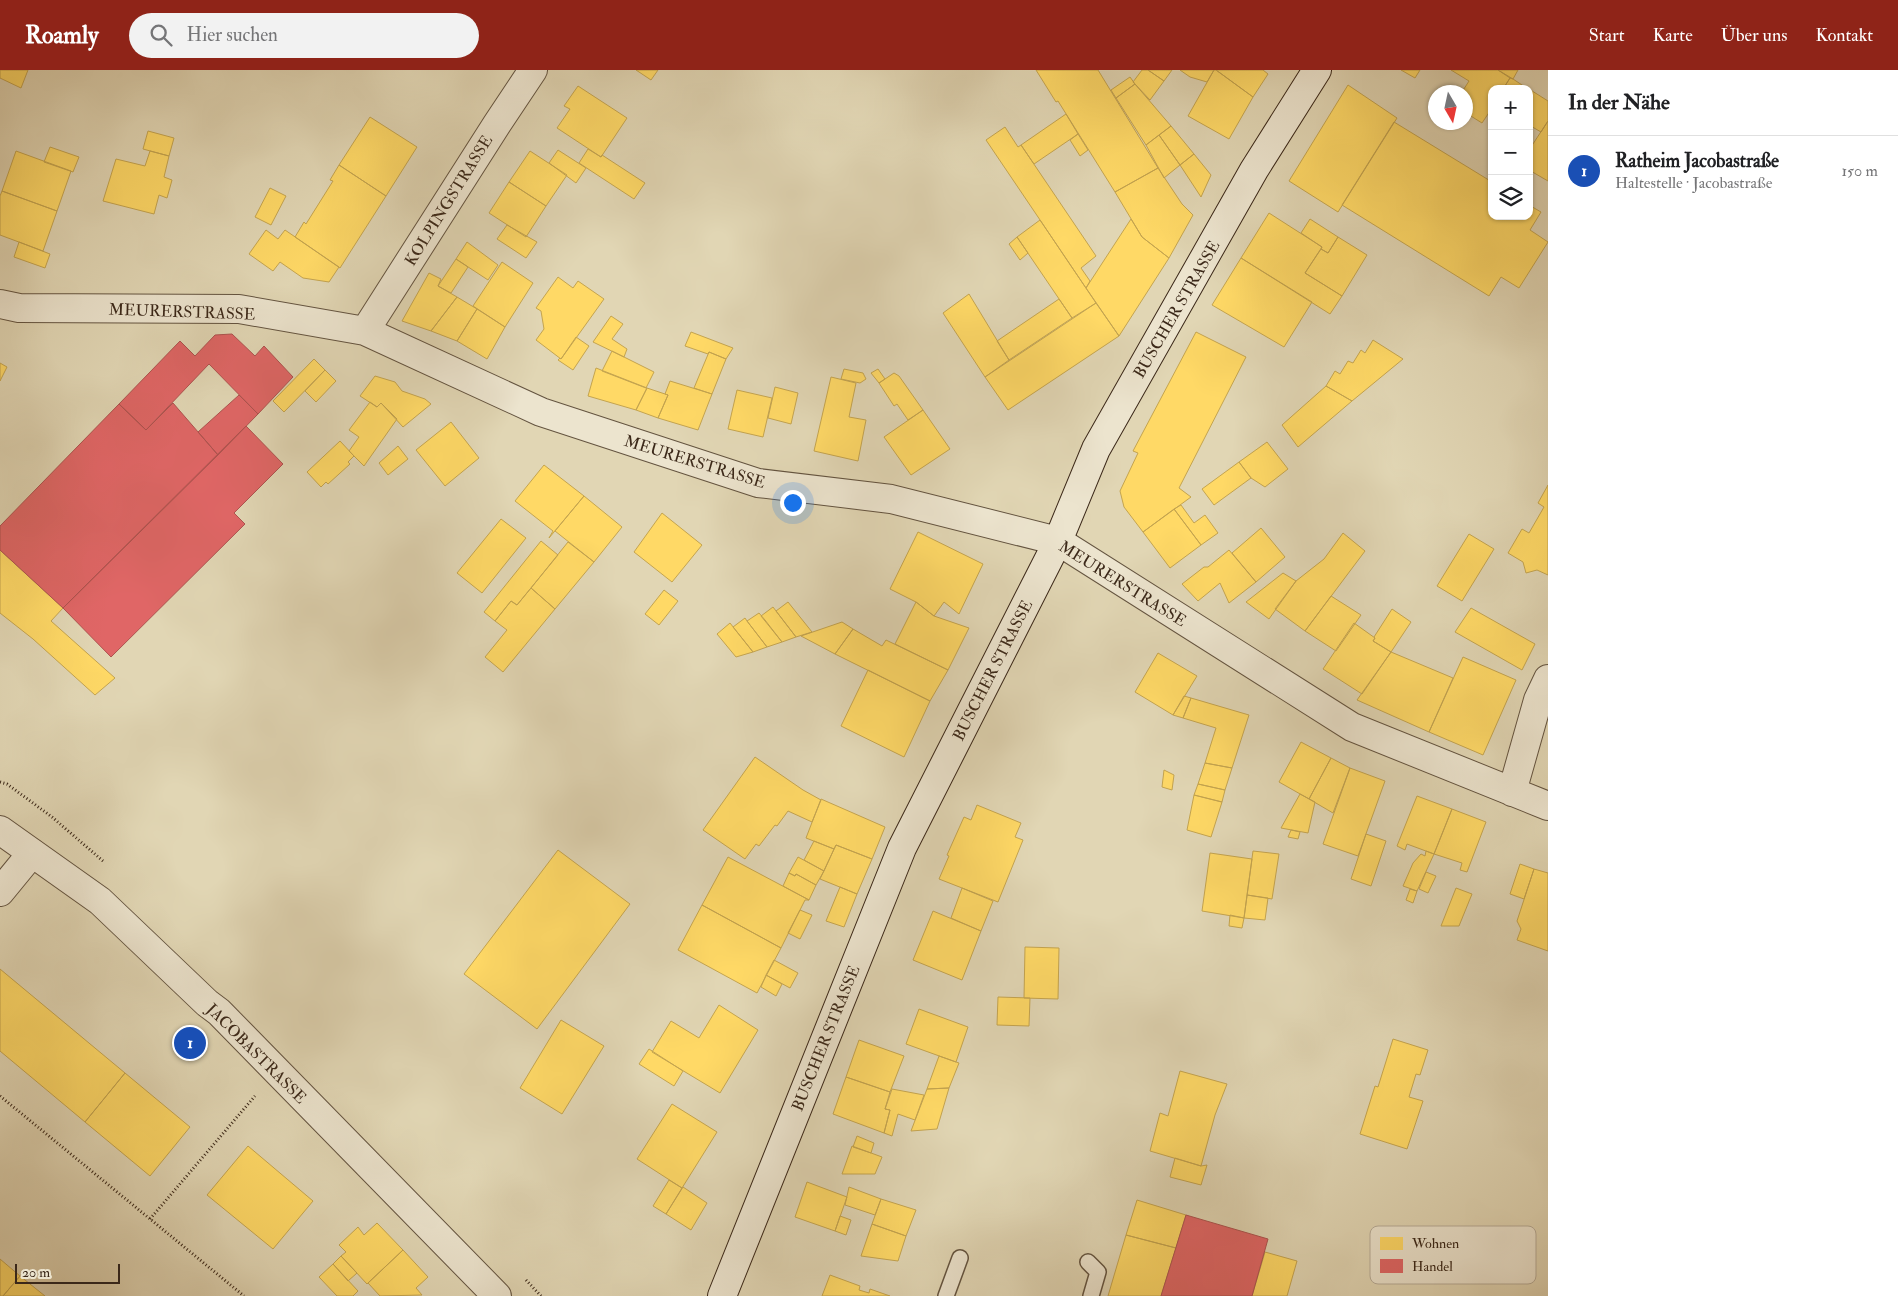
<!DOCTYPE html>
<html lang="de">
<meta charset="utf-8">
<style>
body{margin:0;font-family:"IM FELL Double Pica",serif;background:#f2f2f2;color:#202124}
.controls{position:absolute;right:15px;top:15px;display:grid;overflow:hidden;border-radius:10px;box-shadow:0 1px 4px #0004}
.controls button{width:45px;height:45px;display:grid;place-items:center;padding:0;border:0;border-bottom:1px solid #e0e0e0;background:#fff;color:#202124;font:25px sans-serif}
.compass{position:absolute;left:1428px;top:15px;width:45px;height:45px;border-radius:50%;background:#fff;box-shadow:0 1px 4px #0004;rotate:171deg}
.scale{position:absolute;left:15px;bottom:12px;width:105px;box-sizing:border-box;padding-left:5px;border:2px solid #3b2819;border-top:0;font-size:14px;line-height:18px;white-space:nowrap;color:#3b2819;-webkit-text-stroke:4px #ece4ce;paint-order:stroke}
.you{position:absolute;left:792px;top:432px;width:18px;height:18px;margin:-12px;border:4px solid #fff;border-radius:50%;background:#1a73e8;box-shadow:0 0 0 8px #1a73e833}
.badge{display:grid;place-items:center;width:32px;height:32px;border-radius:50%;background:#8f2418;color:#fff;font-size:16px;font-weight:700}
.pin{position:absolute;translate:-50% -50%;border:2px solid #fff;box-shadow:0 1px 5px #0006}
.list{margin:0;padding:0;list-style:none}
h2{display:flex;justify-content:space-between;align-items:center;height:65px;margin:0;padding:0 20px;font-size:21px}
h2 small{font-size:16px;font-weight:400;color:#757577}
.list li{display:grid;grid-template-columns:32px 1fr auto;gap:15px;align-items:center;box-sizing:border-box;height:70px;padding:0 20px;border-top:1px solid #e0e0e0}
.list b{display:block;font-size:19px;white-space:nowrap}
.list p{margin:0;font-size:16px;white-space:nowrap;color:#757577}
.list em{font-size:16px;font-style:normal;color:#757577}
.icon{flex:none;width:28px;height:28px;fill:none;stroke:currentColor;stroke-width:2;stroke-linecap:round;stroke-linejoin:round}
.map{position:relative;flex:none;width:1548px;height:1226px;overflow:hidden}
header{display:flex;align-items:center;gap:30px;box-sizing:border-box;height:70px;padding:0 25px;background:#8f2418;color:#fff}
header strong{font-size:24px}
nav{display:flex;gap:28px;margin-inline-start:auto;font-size:18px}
.search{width:350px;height:45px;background:#f2f2f2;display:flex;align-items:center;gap:12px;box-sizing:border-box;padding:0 18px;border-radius:28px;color:#757577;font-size:19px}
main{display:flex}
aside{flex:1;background:#fff}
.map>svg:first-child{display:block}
.homes{fill:#ffd966;stroke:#c4a44f}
.shops{fill:#e06666;stroke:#ae534f}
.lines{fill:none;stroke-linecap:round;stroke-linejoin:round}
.service-casing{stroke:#645440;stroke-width:18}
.minor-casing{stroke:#645440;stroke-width:30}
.tertiary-casing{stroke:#645440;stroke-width:30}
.secondary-casing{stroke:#3b2819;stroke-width:30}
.path{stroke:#3b2819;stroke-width:3;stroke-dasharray:1 2.5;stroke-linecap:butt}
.service{stroke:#ece4ce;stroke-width:15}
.minor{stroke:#ece4ce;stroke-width:28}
.tertiary{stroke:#ece4ce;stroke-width:28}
.secondary{stroke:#ece4ce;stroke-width:28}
.labels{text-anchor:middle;stroke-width:5;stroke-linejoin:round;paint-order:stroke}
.street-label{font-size:16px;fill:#3b2819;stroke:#ece4ce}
.key{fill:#ece4ce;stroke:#b7ac98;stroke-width:1}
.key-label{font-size:14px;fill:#3b2819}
</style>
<header>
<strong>Roamly</strong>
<div class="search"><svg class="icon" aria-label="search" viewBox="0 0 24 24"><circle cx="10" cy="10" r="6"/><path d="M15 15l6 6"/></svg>Hier suchen</div>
<nav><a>Start</a><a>Karte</a><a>Über uns</a><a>Kontakt</a></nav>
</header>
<main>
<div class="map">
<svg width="1548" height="1226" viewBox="0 0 1548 1226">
<rect width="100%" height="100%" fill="#e1d6b4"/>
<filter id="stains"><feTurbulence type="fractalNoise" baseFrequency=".004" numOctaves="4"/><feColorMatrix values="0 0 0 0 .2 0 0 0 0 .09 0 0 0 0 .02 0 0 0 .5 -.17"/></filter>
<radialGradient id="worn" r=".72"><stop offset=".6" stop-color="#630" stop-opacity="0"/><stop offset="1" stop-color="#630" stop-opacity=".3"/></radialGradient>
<path class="homes" d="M0,0H28L21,18L0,8Z
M636,0H658L651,10Z
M1036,0H1098L1158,98L1115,122L1058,31L1056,32Z
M1142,0H1148L1164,11L1150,30L1133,12Z
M1148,0H1172L1164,11Z
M1180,0H1214L1207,12L1190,7Z
M1214,0H1216L1253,27L1229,69L1188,46Z
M1216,0H1263L1268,4L1253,27Z
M1401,0H1420L1415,8Z
M1451,0H1498L1510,8L1503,19H1492V38L1482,53L1466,43V22H1462L1469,11Z
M1498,0H1518L1513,9Z
M1130,7L1135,14L1116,28L1111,20Z
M1510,8L1513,9L1528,19H1503Z
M1135,14L1171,56L1146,75L1116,28Z
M1348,15L1397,48L1338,142L1289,111Z
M578,16L627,48L601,87L557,58L570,39L564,36Z
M1529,19L1548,31V51L1541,62L1529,55Z
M1066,44L1078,64L1034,94L1021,75Z
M370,47L417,77L386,126L339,95Z
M1548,51V111L1529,100V80Z
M1394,52L1492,112V146H1529V135L1541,142L1530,160L1548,172L1519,218L1501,207L1489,226L1342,135Z
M1171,56L1194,84L1180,95L1159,65Z
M1005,57L1018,77L1021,75L1096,186L1081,198L1090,211L1086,218L986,70Z
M148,61L174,68L169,86L143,79Z
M1078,64L1088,80L1080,86L1070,70Z
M1159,65L1180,95L1164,108L1146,75Z
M50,77L79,87L73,102L44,92Z
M588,79L601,87L602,85L645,113L634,129L579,93Z
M558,80L586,98L576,113L549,93Z
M16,81L71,101L57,141L2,121Z
M150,81L169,86L164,107L172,110L167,128L159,125L154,144L103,131L116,89L145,96Z
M530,81L567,105L546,136L509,112Z
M1194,84L1211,105L1201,127L1180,95Z
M339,95L386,126L340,198L295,167L304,152L306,154L333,111L330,110Z
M1158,98L1182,134L1193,145L1169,188L1142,167L1115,122Z
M509,112L546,136L526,167L489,143Z
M270,118L286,126L271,155L255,147Z
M2,121L57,141L43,181L0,165V126Z
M1269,143L1322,177L1305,203L1342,226L1330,244L1241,188Z
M1131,149L1142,167L1169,188L1119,266L1086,218Z
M1310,149L1338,167L1328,183L1321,179L1322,177L1301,163Z
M1040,150L1096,233L1072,248L1017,167Z
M507,155L537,172L526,188L497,169Z
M266,160L278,169L285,160L339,197L329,212L303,208L280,192L273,201L249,184Z
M1017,167L1028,183L1020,190L1009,174Z
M1338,167L1367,185L1342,226L1305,203L1321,179L1328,183Z
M19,172L50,184L45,198L14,187Z
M467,172L498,195L488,210L456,189Z
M1241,188L1312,232L1284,277L1212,235Z
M456,189L468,197L451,223L438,216Z
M502,192L533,213L505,257L473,236Z
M429,203L441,209L438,216L457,227L431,261L402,251Z
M558,207L573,218L578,211L604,229L561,289L536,270L544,259L541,241L536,238Z
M969,224L1009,290L985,307L943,243Z
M457,227L477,239L457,271L431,261Z
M1059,229L1072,248L1009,290L997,271Z
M1096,233L1119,266L1008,340L985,307Z
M477,239L505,257L487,289L457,271Z
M611,246L623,254L612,269L627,279L624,287L593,272Z
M691,262L733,278L726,289L709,282L708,284L685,276Z
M1196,262L1246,287L1179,418L1191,427L1143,462L1124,437L1120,421L1138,383L1133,381Z
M576,267L589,276L573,300L558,290L560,288L561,289Z
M1373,270L1403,289L1352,331L1326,316L1335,301L1340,304L1348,291L1353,293L1361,280L1365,283Z
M612,281L654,302L646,318L602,301Z
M709,282L726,289L712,324L694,318Z
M314,289L325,300L284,342L273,331Z
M0,293L7,297L0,311Z
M596,298L647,318L636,340L588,326Z
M844,299L863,303L866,309L860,313L841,309Z
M878,299L885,309L879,313L871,303Z
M325,300L336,311L316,332L305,321Z
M894,303L899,306L923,340L908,350L897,334L894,336L879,313Z
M375,306L395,312L402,321L425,329L431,334L403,357L381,333L377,337L360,326Z
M831,307L856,313L849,347L866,350L858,391L814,381Z
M670,311L712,324L698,360L658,348L668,325L665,324Z
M1326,316L1352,331L1298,377L1282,355Z
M775,317L798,323L791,354L768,348Z
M647,318L668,325L658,348L636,340Z
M737,320L772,328L763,367L728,359Z
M370,332L377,337L381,333L397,349L364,396L349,381L359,367L349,360Z
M923,340L950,379L911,405L884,367Z
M451,352L479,388L445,416L416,380Z
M340,371L354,386L348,392L350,394L328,414L326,412L321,417L307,402Z
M1267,372L1288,399L1265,417L1251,408L1239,392Z
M398,376L408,389L388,405L379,393Z
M1239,392L1251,408L1214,435L1202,419Z
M544,395L584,426L549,468L553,461L515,431Z
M1548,415V505L1537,500L1526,503L1523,492L1508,483L1522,459L1529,463L1544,437L1538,433Z
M584,426L622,457L594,492L555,461Z
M1181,435L1194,453L1205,445L1218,463L1201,475L1174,439Z
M1174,439L1201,475L1170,498L1143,462Z
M662,443L702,475L672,512L634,482Z
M501,449L526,468L482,523L457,503Z
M1261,458L1285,487L1256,512L1232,483Z
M918,462L983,494L959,544L944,532L934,546L916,532L890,519Z
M1343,463L1365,481L1305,561L1275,539L1296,511L1324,489Z
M1469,464L1494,479L1462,531L1437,516Z
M541,471L558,485L517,535L511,531L495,551L484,542Z
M568,472L594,492L555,539L531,518Z
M0,480L63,538L51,551L115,608L95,625L33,569L0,543Z
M1229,480L1256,512L1229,533L1220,513L1198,531L1182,514L1204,497H1208Z
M1283,503L1296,511L1269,549L1246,532Z
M531,518L555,539L503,602L485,587L507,560L495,551L511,531L517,535Z
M664,520L678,531L659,555L645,544Z
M1331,526L1361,545L1336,581L1305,561Z
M788,532L812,562L796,567L776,541Z
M916,532L934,546L969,558L948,600L895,574Z
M773,537L796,567L782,572L761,546Z
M1471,538L1535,574L1522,600L1455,562Z
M1392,539L1411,552L1391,582L1373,571L1375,568L1374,567Z
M759,543L765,550L782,572L767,577L747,551Z
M745,548L747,551L767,577L753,582L733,557Z
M842,552L853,559L835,584L801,566Z
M730,553L753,582L736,587L717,564Z
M1354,553L1375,568L1373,571L1391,582L1362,624L1323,599Z
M853,559L882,576L886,570L948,600L930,631L835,584Z
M1391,582L1453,608L1429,662L1357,630Z
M1158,583L1197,606L1173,645L1135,622Z
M1463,587L1516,610L1483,685L1429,662Z
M868,600L930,631L904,687L841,656Z
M1184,626L1191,628L1183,648L1173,645Z
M1191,628L1249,645L1232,698L1205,693L1216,658L1183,648Z
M1301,672L1331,688L1309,729L1279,712Z
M755,687L803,720L821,730L812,752L788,741L777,756L775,755L759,776L756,774L745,789L703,760Z
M1331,688L1350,698L1333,743L1309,729Z
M1205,693L1232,698L1225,720L1198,714Z
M1350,698L1385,711L1358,786L1323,774Z
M1164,700L1174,705L1172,720L1162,717Z
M1198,714L1225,720L1222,732L1194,725Z
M1300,724L1315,732L1308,763L1281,758Z
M1194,725L1222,732L1211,767L1187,760Z
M1417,726L1452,739L1434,784L1407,774L1405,780L1397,776Z
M821,729L885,757L872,789L836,775L834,779L806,768Z
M977,735L1021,753L1015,767L1023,770L998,832L939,809L949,786L947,785L964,747L971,750Z
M1452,739L1486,752L1467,802L1460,800L1462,793L1434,784Z
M1291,760L1300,762L1298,769L1288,767Z
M1366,764L1386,771L1371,816L1351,809Z
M814,771L834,779L824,801L804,790Z
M836,775L872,789L857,824L820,809Z
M558,780L630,834L537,959L464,904Z
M1253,781L1279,784L1272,829L1247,825Z
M1426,781L1434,784L1417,821L1403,816L1413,793L1421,784L1425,786Z
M1210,783L1252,789L1244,848L1202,841Z
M728,787L809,830H805L781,878L702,835Z
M798,787L824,801L816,815L796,804L795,806L789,803Z
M1520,794L1534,799L1524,829L1510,824Z
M1534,799L1548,803V881L1517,870L1521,859L1517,851Z
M1426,802L1436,806L1428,823L1419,819Z
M789,803L795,806L796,804L816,815L809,830L783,816Z
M840,817L857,824L844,857L826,851Z
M962,818L993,831L981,861L951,848Z
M1456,818L1472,824L1459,856H1441Z
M1410,819L1417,821L1413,833L1406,830Z
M1247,825L1268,828L1265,850L1244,848Z
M702,835L781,878L757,923L678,880Z
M800,840L812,845L800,869L788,863Z
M933,841L981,861L962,910L913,890Z
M1230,845L1244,848L1242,858L1229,856Z
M1025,877L1059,878L1058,929L1024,928Z
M774,890L798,903L790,918L766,905Z
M0,899L125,1003L85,1052L0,981Z
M766,905L782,914L776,926L761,917Z
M998,927L1030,928L1029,956L997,955Z
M719,935L758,960L720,1023L652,982L671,951L699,968Z
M919,939L968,957L956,992L906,974Z
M561,950L604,976L562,1044L520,1018Z
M1393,969L1428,980L1420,1005L1416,1004L1409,1027L1423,1031L1407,1079L1360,1064L1375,1016L1378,1017Z
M859,970L904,986L890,1022L846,1007Z
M649,979L683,1001L674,1016L639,994Z
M939,986L959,993L949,1018L927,1019Z
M1180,1001L1227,1014L1215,1045L1201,1096L1150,1081L1160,1043L1168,1046Z
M125,1003L190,1057L150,1106L85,1052Z
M846,1007L890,1022L885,1039L890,1040L884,1063L833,1044Z
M949,1018L937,1059L911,1061L927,1019Z
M892,1019L924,1025L915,1050L898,1044L892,1066L884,1063L890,1040L885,1039Z
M672,1034L717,1062L682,1118L637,1089Z
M857,1066L874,1073L871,1083L853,1077Z
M248,1076L313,1131L273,1179L207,1125Z
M852,1076L882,1087L875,1104H842Z
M1175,1088L1201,1096L1207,1095L1201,1115L1170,1107Z
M669,1110L682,1118L666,1144L653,1136Z
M807,1112L847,1127L835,1161L795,1147Z
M683,1117L707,1133L691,1160L666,1144Z
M849,1117L881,1129L875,1145L845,1135Z
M881,1129L916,1140L906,1166L872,1154Z
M1137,1130L1186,1145L1176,1178L1126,1165Z
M840,1146L851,1150L846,1165L835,1161Z
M377,1153L403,1180L367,1214L341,1186L346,1182L339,1175L358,1157L364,1165Z
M872,1154L906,1166L898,1191L861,1186Z
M1126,1165L1176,1178L1161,1226H1108Z
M403,1180L428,1207L416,1218L422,1225L380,1226L368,1213Z
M1265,1182L1297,1191L1287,1226H1252Z
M341,1186L357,1203L348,1211L333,1194Z
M0,1189L20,1206L3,1226H0Z
M333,1194L358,1221L353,1226H337L319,1207Z
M830,1205L860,1216L859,1220L869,1223L870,1219L890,1226H822Z
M20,1206L45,1226H3Z"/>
<path class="shops" d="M232,264L255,286L264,276L293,307L258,344L209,294L146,360L119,334L180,271L195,286L215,265Z
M239,325L258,344L218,385L198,362Z
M173,333L218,385L63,538L0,480V456L119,334L146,360Z
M246,356L283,394L234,443L245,454L111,587L63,538Z
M1186,1145L1268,1169L1252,1226H1161Z"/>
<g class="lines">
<g class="service-casing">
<path id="service" d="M1088,1192L1098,1202L1091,1226
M946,1226L960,1188"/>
</g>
<g class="minor-casing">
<path id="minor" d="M0,234L19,238L239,239L365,261L541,342L758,413L891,429L1058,471L1352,657L1548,736
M365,261L497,54L533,0
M1512,722L1538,630L1548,609
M0,822L32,783"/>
</g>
<g class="tertiary-casing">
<path id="tertiary" d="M0,760L100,831L207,933L219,942L497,1226"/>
</g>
<g class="secondary-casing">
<path id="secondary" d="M722,1226L902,778L1058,471L1096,379L1254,100L1317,0"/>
</g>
<path class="path" d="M0,712L7,714L52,747L103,791
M0,1026L244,1226
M150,1149L255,1026
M526,1210L541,1226"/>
<use href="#service" class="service"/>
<use href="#minor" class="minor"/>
<use href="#tertiary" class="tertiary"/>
<use href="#secondary" class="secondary"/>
</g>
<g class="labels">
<g class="street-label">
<text transform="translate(448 130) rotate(-58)" y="6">KOLPINGSTRASSE</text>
<text transform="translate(1176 239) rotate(-60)" y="6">BUSCHER STRASSE</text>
<text transform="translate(182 241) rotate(2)" y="6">MEURERSTRASSE</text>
<text transform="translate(695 391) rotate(17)" y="6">MEURERSTRASSE</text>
<text transform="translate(1123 513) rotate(32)" y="6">MEURERSTRASSE</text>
<text transform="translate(992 600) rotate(-63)" y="6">BUSCHER STRASSE</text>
<text transform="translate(825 968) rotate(-68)" y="6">BUSCHER STRASSE</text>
<text transform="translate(257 983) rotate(45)" y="6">JACOBASTRASSE</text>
</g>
</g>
<rect x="1370" y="1156" width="166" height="58" rx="8" class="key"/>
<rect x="1380" y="1167" width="23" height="13" fill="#ffd966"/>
<rect x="1380" y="1189" width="23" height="14" fill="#e06666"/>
<g class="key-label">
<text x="1412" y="1178">Wohnen</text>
<text x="1412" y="1201">Handel</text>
</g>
<rect width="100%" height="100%" filter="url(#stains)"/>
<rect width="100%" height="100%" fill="url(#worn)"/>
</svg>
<div class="controls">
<button>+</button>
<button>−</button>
<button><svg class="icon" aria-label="layers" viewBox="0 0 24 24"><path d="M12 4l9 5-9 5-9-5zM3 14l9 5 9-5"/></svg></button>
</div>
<svg class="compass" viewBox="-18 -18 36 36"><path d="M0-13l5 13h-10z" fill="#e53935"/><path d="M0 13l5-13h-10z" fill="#757577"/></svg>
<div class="scale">20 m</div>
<div class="you"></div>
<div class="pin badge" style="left:190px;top:973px;background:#1a4fb4">1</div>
</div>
<aside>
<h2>In der Nähe<small></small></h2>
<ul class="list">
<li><span class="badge" style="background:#1a4fb4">1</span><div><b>Ratheim Jacobastraße</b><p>Haltestelle · Jacobastraße</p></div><em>150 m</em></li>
</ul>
</aside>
</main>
